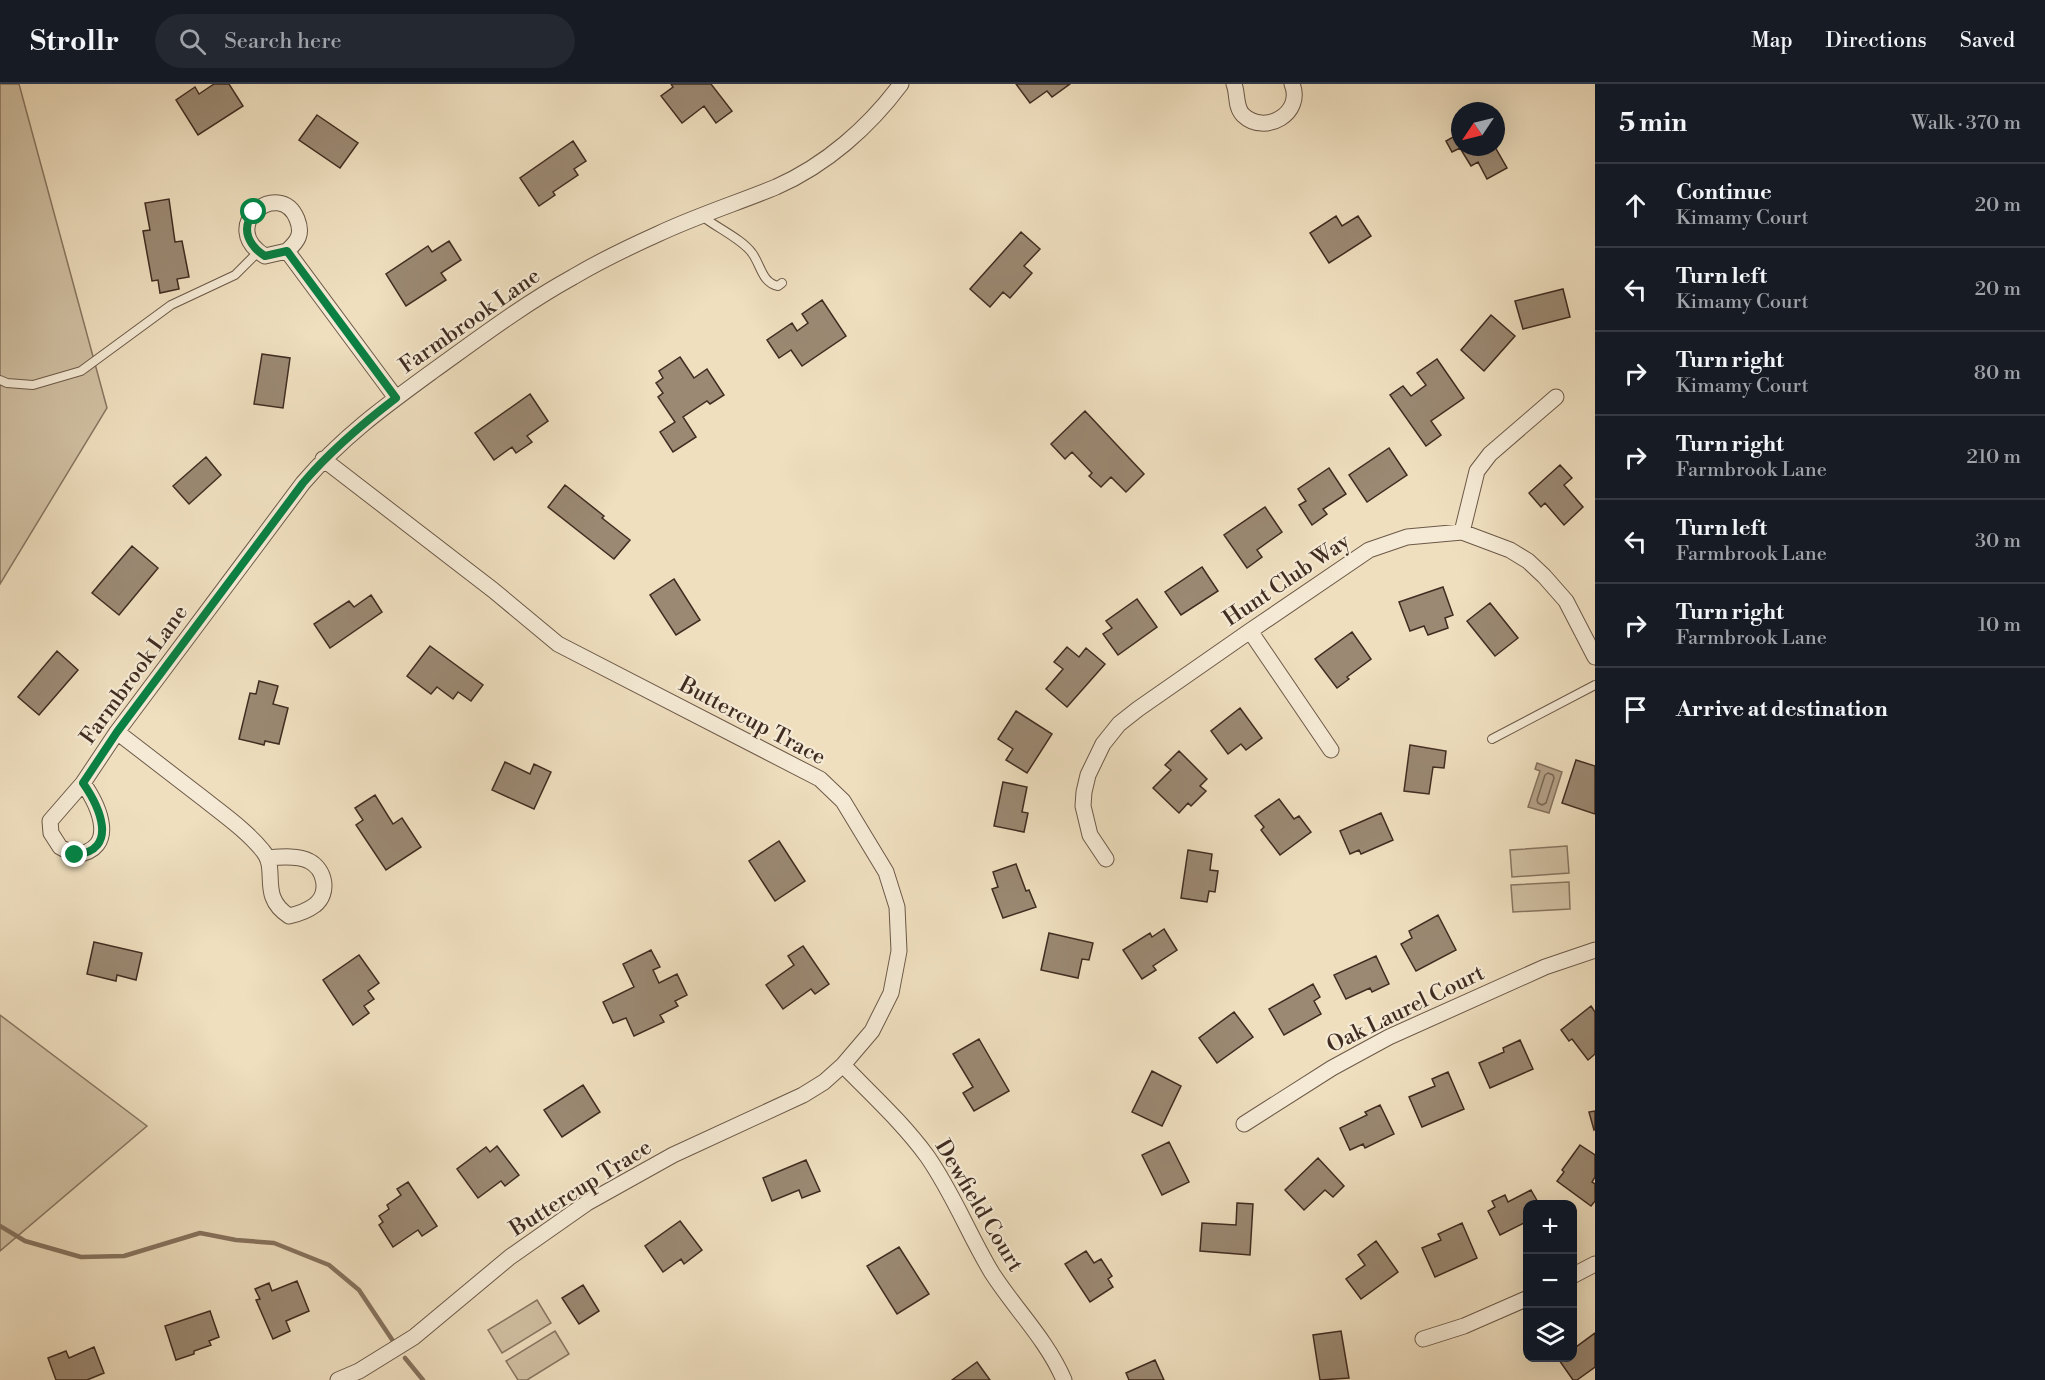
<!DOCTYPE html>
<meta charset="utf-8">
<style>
body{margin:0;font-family:"Libre Bodoni",serif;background:#242831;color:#f1f3f6}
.controls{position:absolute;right:18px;bottom:18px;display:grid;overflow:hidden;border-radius:12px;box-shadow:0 6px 24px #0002}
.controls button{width:54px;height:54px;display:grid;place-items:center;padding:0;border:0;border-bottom:2px solid #363941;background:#171b24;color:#f1f3f6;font:30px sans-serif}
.compass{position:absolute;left:1451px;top:18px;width:54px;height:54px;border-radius:50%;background:#171b24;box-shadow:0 6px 24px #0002;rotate:235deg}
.stop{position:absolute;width:18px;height:18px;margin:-14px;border:4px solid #0b8043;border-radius:50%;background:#fff}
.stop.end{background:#0b8043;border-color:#fff;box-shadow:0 2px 6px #0008}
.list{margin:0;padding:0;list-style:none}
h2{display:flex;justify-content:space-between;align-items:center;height:78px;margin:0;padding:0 24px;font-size:26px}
h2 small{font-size:20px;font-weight:400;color:#9ea1a6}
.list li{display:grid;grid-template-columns:39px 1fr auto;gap:18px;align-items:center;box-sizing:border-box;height:84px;padding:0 24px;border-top:2px solid #363941}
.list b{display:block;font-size:22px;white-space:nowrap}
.list p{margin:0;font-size:20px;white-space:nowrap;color:#9ea1a6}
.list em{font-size:20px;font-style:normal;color:#9ea1a6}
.icon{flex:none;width:33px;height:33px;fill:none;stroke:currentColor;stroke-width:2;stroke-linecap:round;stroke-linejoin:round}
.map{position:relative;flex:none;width:1595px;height:1296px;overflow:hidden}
header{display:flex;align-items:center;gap:36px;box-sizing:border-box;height:84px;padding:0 30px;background:#171b24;border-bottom:2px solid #363941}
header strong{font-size:28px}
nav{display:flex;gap:33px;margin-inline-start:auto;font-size:21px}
.search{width:420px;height:54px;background:#242831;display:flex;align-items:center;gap:15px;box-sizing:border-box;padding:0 21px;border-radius:33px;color:#9ea1a6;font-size:22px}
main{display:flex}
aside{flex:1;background:#171b24}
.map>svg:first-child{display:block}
.green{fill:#d1c1a4;stroke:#887662;stroke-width:1.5}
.water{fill:#b4a289;stroke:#86735f;stroke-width:1.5}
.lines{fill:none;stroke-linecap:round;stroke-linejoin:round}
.shore{stroke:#7a6755;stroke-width:1.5}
.stream{stroke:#86735f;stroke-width:4.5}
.building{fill:#9b8973;stroke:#402c21;stroke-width:1.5}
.lane-casing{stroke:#6c5948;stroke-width:10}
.street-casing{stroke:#6c5948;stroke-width:17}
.lane{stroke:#f5ead5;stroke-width:8}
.street{stroke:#f5ead5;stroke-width:15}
.route{stroke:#0b8043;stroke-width:8}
.labels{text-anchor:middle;stroke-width:4.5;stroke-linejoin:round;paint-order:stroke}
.street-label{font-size:22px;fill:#402c21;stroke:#f5ead5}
</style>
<header>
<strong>Strollr</strong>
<div class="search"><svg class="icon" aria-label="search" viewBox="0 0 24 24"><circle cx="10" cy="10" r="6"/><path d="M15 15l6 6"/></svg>Search here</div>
<nav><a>Map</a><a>Directions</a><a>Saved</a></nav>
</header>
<main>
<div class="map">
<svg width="1595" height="1296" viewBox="0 0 1595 1296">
<rect width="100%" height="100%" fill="#efdfbf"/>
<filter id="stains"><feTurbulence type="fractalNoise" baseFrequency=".00333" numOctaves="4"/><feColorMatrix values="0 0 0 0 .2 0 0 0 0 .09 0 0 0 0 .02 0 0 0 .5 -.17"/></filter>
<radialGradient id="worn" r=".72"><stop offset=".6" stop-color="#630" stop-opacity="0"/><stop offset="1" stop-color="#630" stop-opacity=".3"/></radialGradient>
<path class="green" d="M0,0H19L107,324L0,500Z
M1567,762L1569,789L1512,793L1510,766Z
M1569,798L1570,825L1513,828L1511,801Z
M0,931L147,1042L0,1167Z
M537,1216L551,1239L502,1269L488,1246Z
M555,1247L569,1270L527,1296H518L506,1277Z"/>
<path class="water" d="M1537,679L1562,688L1549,729L1528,723L1540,687L1535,685Z"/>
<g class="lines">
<path class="shore" d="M1548,689L1553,691L1554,694L1546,719L1542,721L1538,719L1537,716L1545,691Z"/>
<path class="stream" d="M0,1142L25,1157L81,1173L124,1172L200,1149L236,1156L274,1159L329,1181L359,1206L393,1257
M405,1274L423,1296"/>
</g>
<path class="building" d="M214,0H229L243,22L198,51L176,16L195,3L199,10Z
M671,0H711L732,27L716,39L704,22L682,39L661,12L673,3Z
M1016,0H1070L1052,13L1047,7L1030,19Z
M317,31L358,59L340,84L299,56Z
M1460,49V63H1495L1507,84L1487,95L1478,78L1471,82L1460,64L1452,68L1446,57Z
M573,57L586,77L574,85L578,91L553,108L555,111L539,122L520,94Z
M169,115L175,158L182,157L189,193L177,195L179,205L160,209L158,196L152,197L143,147L150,146L145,119Z
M1336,132L1342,142L1358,132L1371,152L1329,179L1310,149Z
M1021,148L1040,165L1024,182L1032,189L1010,214L1003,208L990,223L970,205Z
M449,157L461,176L441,189L446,196L406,222L386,190L428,162L432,168Z
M1563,205L1570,233L1523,245L1515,217Z
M822,216L846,252L802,282L791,266L779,274L767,256L792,239L797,247L808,239L802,230Z
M1491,231L1515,252L1484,287L1461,266Z
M262,270L290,274L283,324L254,320Z
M680,273L694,294L707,285L724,311L710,320L707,317L683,333L696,353L673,368L660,348L675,338L658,313L663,309L656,299L663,294L659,287Z
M1437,275L1464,314L1431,337L1441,351L1426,362L1390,311L1403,302L1411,312L1426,301L1417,289Z
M530,310L548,337L527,352L532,358L516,369L512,363L494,376L475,349Z
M1085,327L1144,390L1126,408L1111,393L1101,403L1089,392L1092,389L1072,368L1065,375L1051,360Z
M1389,364L1407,391L1367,418L1349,391Z
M206,373L221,391L189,420L173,402Z
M1560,381L1572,394L1564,401L1583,423L1564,441L1545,419L1541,423L1529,409Z
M1329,384L1346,410L1323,425L1327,430L1312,441L1299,421L1306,417L1298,405Z
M565,401L604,432L602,434L630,456L614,475L548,423Z
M1265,423L1282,448L1257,466L1262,473L1247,484L1224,451Z
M132,462L158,484L119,531L92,509Z
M1202,483L1218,507L1181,531L1165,508Z
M674,495L700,536L676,551L650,511Z
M1443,503L1453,531L1445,534L1448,544L1428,551L1424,542L1410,547L1399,518Z
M371,511L382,528L330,564L314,540L349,517L354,523Z
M1137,515L1157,543L1118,571L1103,550L1112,544L1106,537Z
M1490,519L1518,554L1495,572L1467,537Z
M1352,548L1371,575L1347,593L1349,595L1337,604L1315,575Z
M430,562L483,601L471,617L458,608L453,615L437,603L431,610L407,592Z
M1067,563L1079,573L1086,564L1105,580L1067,623L1046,605L1063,585L1054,578Z
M57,567L78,586L39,631L18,613Z
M259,597L278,602L273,620L288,624L279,660L265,657L264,661L239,655L250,609L256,610Z
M1240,624L1262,654L1246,666L1241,660L1228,670L1211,647Z
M1016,627L1052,650L1027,689L1006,676L1013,665L998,655Z
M1410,661L1446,667L1444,684L1433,683L1429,710L1404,707Z
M1179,667L1207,695L1200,702L1206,707L1191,722L1188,719L1179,729L1153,704L1171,686L1165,681Z
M1576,676L1595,682V730L1562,719Z
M505,678L530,690L534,680L551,688L534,725L492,706Z
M1003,698L1027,703L1022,728L1028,729L1024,748L994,742Z
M375,711L393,740L402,734L421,763L386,786L356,741L363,736L355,724Z
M1279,715L1294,735L1299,732L1311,748L1280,771L1261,746L1264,743L1255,732Z
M1381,729L1393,756L1361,770L1359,766L1350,770L1340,747Z
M779,757L805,797L775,817L749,777Z
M1188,766L1212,770L1210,786L1218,787L1215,808L1209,807L1207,818L1181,814Z
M1016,780L1026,807L1029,806L1036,823L1003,834L992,805L998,803L993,788Z
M1438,831L1456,866L1416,887L1401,860L1412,854L1409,847Z
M1164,845L1177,866L1153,882L1156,886L1142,895L1123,866L1150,849L1152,853Z
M1049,849L1093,859L1089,876L1082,875L1078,894L1041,886Z
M94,858L142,869L136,896L117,891L116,897L87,890Z
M803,862L829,900L815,910L811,905L783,925L766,901L794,881L788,872Z
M651,866L660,883L653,886L659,899L677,890L687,911L675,917L678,922L660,931L664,938L634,952L626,934L613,939L603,918L634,903L623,880Z
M359,871L379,899L368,907L374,915L364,922L369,929L353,941L323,896Z
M1376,872L1389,900L1372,908L1370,904L1346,915L1334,891Z
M1313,900L1320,913L1314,917L1321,930L1284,951L1269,925Z
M1591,922L1595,928V970L1588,976L1572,955L1569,957L1561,946Z
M1234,928L1253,953L1217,979L1199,954Z
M979,955L1009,1007L974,1027L963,1009L973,1003L953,970Z
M1520,956L1533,985L1490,1004L1479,979L1504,968L1503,964Z
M1152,987L1181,1002L1162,1042L1132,1028Z
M1448,988L1464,1025L1422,1043L1409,1013L1435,1002L1432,995Z
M583,1001L600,1028L562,1053L544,1026Z
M1380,1021L1394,1050L1365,1064L1363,1060L1350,1066L1340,1044L1367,1031L1365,1028Z
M1595,1027V1045L1594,1046L1589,1028Z
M1169,1058L1189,1098L1162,1111L1142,1071Z
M1580,1061L1595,1071V1093L1592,1098L1595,1100V1117L1591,1122L1557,1097L1564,1088L1562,1086Z
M497,1062L519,1091L505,1102L501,1097L478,1114L457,1085L486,1063L490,1068Z
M1318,1074L1344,1102L1333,1113L1325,1106L1304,1126L1285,1106Z
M806,1076L820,1107L802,1114L799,1106L772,1117L763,1094Z
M408,1098L437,1142L422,1152L418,1146L393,1163L379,1141L383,1138L379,1132L389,1125L387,1121L401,1111L397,1105Z
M1531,1106L1539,1120H1528V1140L1526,1138L1500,1151L1488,1127L1495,1123L1492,1117L1505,1111L1508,1118Z
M1237,1119L1253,1120L1250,1171L1200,1167L1202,1139L1236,1141Z
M680,1137L702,1166L684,1180L681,1175L663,1188L645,1162Z
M1462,1139L1477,1174L1435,1193L1422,1164L1441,1156L1438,1150Z
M1376,1157L1398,1188L1361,1215L1346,1195L1365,1181L1358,1171Z
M899,1163L929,1210L897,1230L867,1182Z
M1086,1167L1094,1179L1101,1175L1112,1192L1108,1195L1113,1203L1090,1218L1065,1180Z
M297,1197L309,1227L286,1237L290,1247L273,1255L256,1216L260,1215L255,1205L269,1199L272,1207Z
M583,1201L599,1227L579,1240L562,1214Z
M210,1227L219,1253L209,1257L211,1261L194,1267V1270L176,1276L165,1242Z
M1341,1247L1349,1294L1320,1296L1313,1251Z
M1595,1249V1283L1577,1296H1573L1559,1276L1562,1274H1572V1266Z
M94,1263L104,1289L87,1296H56L48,1274L66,1267L69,1274Z
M1155,1276L1164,1296H1129L1126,1289Z
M977,1278L990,1296H952Z"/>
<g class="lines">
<g class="lane-casing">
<path id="lane" d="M702,132C717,144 742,155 752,169C761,181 762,199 778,202L782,199
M0,296L7,299L33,301L81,287L171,221L235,191L258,168
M1492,655L1595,601"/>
</g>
<g class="street-casing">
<path id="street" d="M1234,0C1238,10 1235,23 1243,31C1265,52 1304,29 1292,0
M287,167C298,157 303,150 297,135C280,93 216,142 265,172L287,167L396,314
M323,375L493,506L558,560L820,695L843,717L886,788L897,823L899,867L891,909L872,947L843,981L824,998L803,1011L673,1071L587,1119L510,1173L414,1253L359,1287L338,1296
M1462,448L1477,387L1490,370L1556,313
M1250,547L1331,666
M117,648C146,670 175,693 204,715C224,731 247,747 263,767C279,786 258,812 289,832C298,830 307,827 315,821C330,809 325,785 309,777C298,771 280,773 267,774
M83,699C99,722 119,765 75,771L60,763L51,749L50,737L83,699L117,648L303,399C342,353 385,322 433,287C479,254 524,220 573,193C600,177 629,163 658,150C696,132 737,119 776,103C826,81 869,43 901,0
M1106,775L1090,751L1083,722L1084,708L1088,691L1103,660L1119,640L1138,625L1250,547L1369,466L1407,453L1462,448L1510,466L1528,477L1544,492L1566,517L1595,573
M843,981C872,1011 903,1039 927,1072C953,1109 969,1151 992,1189C1015,1225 1047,1256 1064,1296
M1244,1040L1332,984L1389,953L1545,883L1595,866
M1572,1192L1595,1180
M1423,1255L1464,1242L1528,1214"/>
</g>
<use href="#lane" class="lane"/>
<use href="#street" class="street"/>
</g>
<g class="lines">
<path class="route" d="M75,771C120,766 99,722 83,699L117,648L303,399C331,366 362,340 396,314L287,167L265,172C249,162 240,145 254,128"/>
</g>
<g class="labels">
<g class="street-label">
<text transform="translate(469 236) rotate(-35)" y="8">Farmbrook Lane</text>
<text transform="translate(1286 495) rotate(-34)" y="8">Hunt Club Way</text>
<text transform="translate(133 590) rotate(-54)" y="8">Farmbrook Lane</text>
<text transform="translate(753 636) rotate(28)" y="8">Buttercup Trace</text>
<text transform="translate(1405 924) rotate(-26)" y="8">Oak Laurel Court</text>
<text transform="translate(580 1103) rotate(-32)" y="8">Buttercup Trace</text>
<text transform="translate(980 1121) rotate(59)" y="8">Dewfield Court</text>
</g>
</g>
<rect width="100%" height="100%" filter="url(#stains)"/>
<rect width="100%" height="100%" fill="url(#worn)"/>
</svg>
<div class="controls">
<button>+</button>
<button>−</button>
<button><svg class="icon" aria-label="layers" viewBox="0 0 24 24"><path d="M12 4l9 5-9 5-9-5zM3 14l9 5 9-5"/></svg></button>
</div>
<svg class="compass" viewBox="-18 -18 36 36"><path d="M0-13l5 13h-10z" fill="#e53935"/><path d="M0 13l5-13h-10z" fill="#9ea1a6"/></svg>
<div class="stop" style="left:254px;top:128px"></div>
<div class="stop end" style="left:75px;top:771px"></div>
</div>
<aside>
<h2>5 min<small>Walk · 370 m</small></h2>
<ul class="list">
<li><svg class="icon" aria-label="ahead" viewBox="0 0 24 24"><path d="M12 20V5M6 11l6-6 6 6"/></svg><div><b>Continue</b><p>Kimamy Court</p></div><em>20 m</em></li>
<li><svg class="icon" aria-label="left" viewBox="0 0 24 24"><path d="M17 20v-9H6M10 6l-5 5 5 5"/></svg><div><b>Turn left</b><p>Kimamy Court</p></div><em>20 m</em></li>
<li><svg class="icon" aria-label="right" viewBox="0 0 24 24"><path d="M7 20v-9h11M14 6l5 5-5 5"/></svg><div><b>Turn right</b><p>Kimamy Court</p></div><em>80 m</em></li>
<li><svg class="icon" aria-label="right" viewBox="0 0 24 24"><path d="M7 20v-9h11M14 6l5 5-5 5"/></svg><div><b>Turn right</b><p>Farmbrook Lane</p></div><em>210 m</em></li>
<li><svg class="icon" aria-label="left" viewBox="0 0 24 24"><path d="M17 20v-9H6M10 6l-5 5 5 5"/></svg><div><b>Turn left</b><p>Farmbrook Lane</p></div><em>30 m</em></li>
<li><svg class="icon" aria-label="right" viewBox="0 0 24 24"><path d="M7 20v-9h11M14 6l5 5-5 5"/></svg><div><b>Turn right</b><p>Farmbrook Lane</p></div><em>10 m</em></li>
<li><svg class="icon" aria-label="arrive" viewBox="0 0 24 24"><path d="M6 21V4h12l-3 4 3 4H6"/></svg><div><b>Arrive at destination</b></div></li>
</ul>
</aside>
</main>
